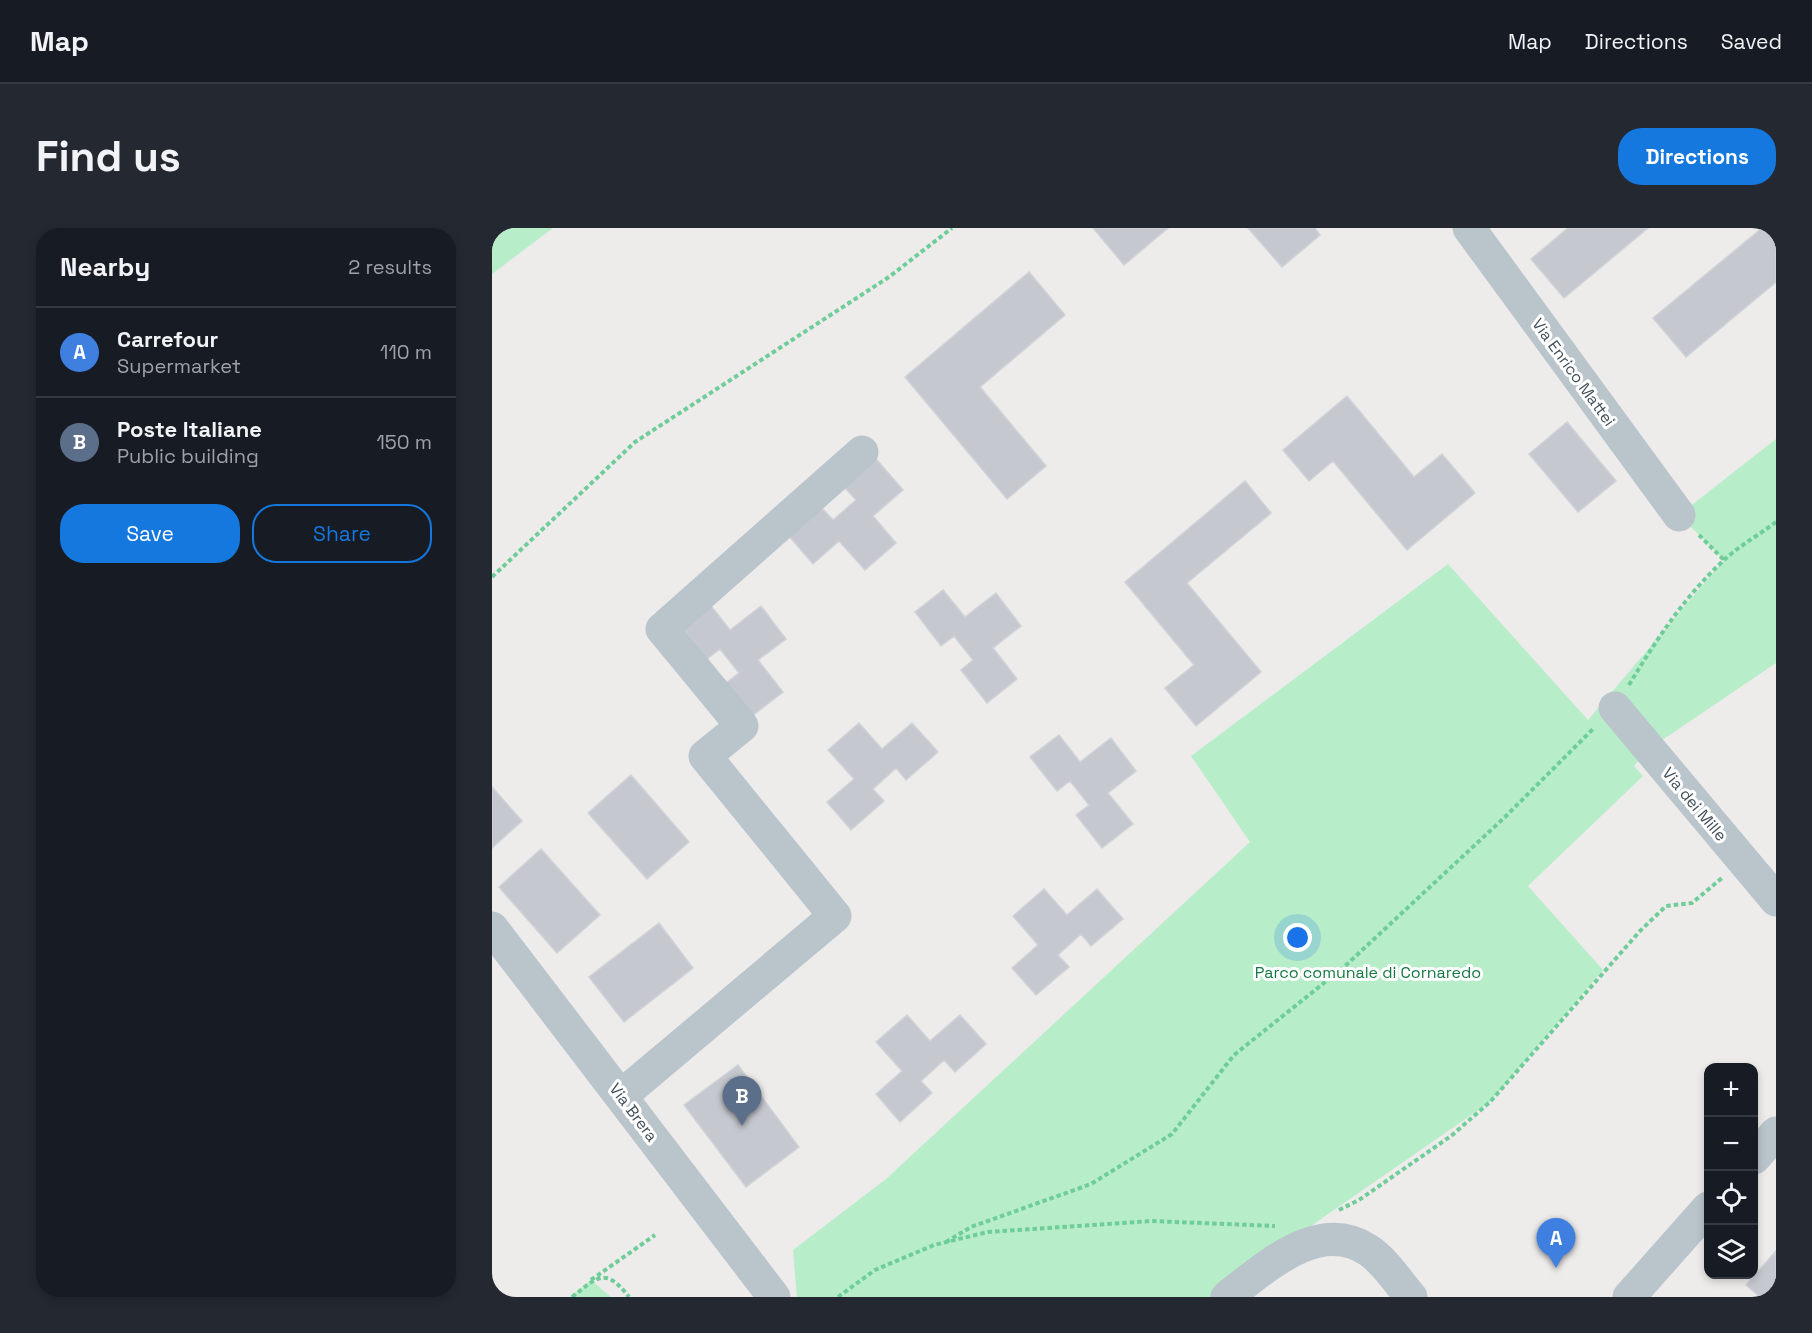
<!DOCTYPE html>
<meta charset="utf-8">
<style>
body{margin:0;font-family:"Space Grotesk",sans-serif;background:#242831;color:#f1f3f6}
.controls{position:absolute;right:18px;bottom:18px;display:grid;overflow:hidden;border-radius:12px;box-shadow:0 3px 9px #0003}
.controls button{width:54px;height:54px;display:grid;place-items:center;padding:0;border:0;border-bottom:2px solid #363941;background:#171b24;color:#f1f3f6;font:30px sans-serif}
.you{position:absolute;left:806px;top:710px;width:21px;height:21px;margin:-15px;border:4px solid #fff;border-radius:50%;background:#1a73e8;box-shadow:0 0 0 9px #1a73e833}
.badge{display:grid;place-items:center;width:39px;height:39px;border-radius:50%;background:#1578de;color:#fff;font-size:20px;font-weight:700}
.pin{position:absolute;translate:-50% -50px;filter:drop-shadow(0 2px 3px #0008)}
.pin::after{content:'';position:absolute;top:32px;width:21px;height:18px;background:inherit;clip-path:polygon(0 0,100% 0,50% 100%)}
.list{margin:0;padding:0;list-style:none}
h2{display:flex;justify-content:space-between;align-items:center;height:78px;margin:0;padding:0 24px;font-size:26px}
h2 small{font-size:20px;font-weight:400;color:#9ea1a6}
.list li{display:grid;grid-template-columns:39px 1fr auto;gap:18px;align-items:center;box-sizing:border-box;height:90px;padding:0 24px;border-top:2px solid #363941}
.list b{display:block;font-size:22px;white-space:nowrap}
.list p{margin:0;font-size:20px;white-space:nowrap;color:#9ea1a6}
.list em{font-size:20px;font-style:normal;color:#9ea1a6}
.actions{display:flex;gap:12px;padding:18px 24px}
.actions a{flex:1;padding:14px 0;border:2px solid #1578de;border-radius:24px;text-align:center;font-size:21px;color:#1578de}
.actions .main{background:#1578de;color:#fff}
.icon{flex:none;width:33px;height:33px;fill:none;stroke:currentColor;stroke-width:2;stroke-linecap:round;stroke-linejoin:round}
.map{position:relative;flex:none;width:1284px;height:1069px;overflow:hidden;border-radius:24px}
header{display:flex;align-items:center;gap:36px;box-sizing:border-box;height:84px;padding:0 30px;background:#171b24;border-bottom:2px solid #363941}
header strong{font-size:28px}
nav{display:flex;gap:33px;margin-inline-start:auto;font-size:21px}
.intro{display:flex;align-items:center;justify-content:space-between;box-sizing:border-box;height:144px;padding:0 36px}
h1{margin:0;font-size:42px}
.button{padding:15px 27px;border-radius:24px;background:#1578de;color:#fff;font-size:21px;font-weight:700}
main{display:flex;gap:36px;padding:0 36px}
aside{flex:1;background:#171b24;border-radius:24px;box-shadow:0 3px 9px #0003}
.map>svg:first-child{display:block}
.green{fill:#b7eec9}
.building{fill:#c5c8ce;stroke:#cfd2d7;stroke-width:1.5}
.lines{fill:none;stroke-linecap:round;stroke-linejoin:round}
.path{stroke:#6ecd99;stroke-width:4;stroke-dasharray:4.5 3;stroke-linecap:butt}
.minor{stroke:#b9c4cb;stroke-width:33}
.labels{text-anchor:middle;stroke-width:6;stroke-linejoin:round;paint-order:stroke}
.street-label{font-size:16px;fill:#435059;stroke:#fff}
.park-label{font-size:16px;fill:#147a41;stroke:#fff}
</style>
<header>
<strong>Map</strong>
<nav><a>Map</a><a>Directions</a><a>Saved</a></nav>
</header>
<div class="intro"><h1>Find us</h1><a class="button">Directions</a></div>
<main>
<aside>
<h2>Nearby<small>2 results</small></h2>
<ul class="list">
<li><span class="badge" style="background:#3f7fe0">A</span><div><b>Carrefour</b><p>Supermarket</p></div><em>110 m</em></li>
<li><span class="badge" style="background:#5c6f8a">B</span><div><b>Poste Italiane</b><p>Public building</p></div><em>150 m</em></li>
</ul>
<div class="actions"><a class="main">Save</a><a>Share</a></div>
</aside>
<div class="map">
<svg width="1284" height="1069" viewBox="0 0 1284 1069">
<rect width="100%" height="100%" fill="#eeebeb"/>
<path class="green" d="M0,0H61L0,46Z
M1284,211V435L1157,521L1142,538L1151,548L1036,658L1111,742L998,874L826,993L729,1069H305L301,1022L394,951L758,614L699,528L956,336L1096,492L1232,332L1187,287Z
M99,1052L119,1069H78Z"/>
<path class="building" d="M601,0H676L632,37Z
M756,0H823L828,7L790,39Z
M1076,0H1156L1072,70L1039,31Z
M1270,0H1284V54L1194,129L1161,90Z
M537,44L573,87L488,159L554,238L515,271L413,149Z
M855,168L922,249L950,226L983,265L915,322L841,233L817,253L791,222Z
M1075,194L1124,253L1086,284L1037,226Z
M385,232L411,262L381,288L404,315L373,342L347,313L321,336L297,308L330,280L341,292L364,272L353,260Z
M753,253L779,285L695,355L769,444L704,498L673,460L702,437L633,354Z
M451,362L473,389L504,365L529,398L501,420L525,451L495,475L469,442L481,432L462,408L449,418L423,384Z
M216,374L238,402L269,378L294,411L266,432L291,464L260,488L234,455L247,445L228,421L215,431L188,397Z
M367,495L390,521L420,495L446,524L414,552L404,540L381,561L392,573L359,602L335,574L362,551L336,522Z
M567,507L588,534L619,510L644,543L616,565L641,596L610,620L584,587L597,577L578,553L565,563L538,529Z
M139,547L197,614L155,651L96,585Z
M0,559L30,593L0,620Z
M49,621L108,687L65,725L7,659Z
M552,661L575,687L605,661L631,691L599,718L589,706L566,727L577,739L544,767L520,740L546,717L521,688Z
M167,695L201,740L132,794L97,749Z
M415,787L438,813L468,787L494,816L463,844L452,832L429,853L440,865L408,894L384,866L410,843L384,814Z
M246,837L307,919L254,959L192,877Z
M1284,1023V1069H1268L1254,1057Z"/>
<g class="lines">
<path class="path" d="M1207,307L1232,332
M0,349L143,214L397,49L460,0
M1137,457C1164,412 1193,368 1232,332C1247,318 1267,307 1284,294
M847,982L867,972L959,908L998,874L1148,703L1174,678L1200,675L1230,650
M454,1014L479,999L599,956L680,906L742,827L852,739L1013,589L1102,500
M99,1052L163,1007
M80,1069C106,1049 113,1038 137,1069
M346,1069L383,1042L442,1017L496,1004L659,993L783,998"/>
<path class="minor" d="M977,0L1187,287
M1123,480L1284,672
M0,700L282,1069
M129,868L343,688L213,528L250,498L170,401L370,224
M1262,930L1284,905
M735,1069C773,1040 827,989 876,1022C892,1032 906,1054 919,1069
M1137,1069L1216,980"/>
</g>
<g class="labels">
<g class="street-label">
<text transform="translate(1082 144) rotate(54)" y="6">Via Enrico Mattei</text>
<text transform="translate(1203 576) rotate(50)" y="6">Via dei Mille</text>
<text transform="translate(142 884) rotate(53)" y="6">Via Brera</text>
</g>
<g class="park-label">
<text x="876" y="750">Parco comunale di Cornaredo</text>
</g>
</g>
</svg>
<div class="controls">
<button>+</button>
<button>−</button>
<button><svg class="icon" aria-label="locate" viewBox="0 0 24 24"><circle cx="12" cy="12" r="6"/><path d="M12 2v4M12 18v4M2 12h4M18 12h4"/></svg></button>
<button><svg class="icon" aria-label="layers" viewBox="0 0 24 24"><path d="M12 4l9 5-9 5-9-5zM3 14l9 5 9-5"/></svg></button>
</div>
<div class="you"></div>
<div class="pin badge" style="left:1064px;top:1040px;background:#3f7fe0">A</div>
<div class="pin badge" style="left:250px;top:898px;background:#5c6f8a">B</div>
</div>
</main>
